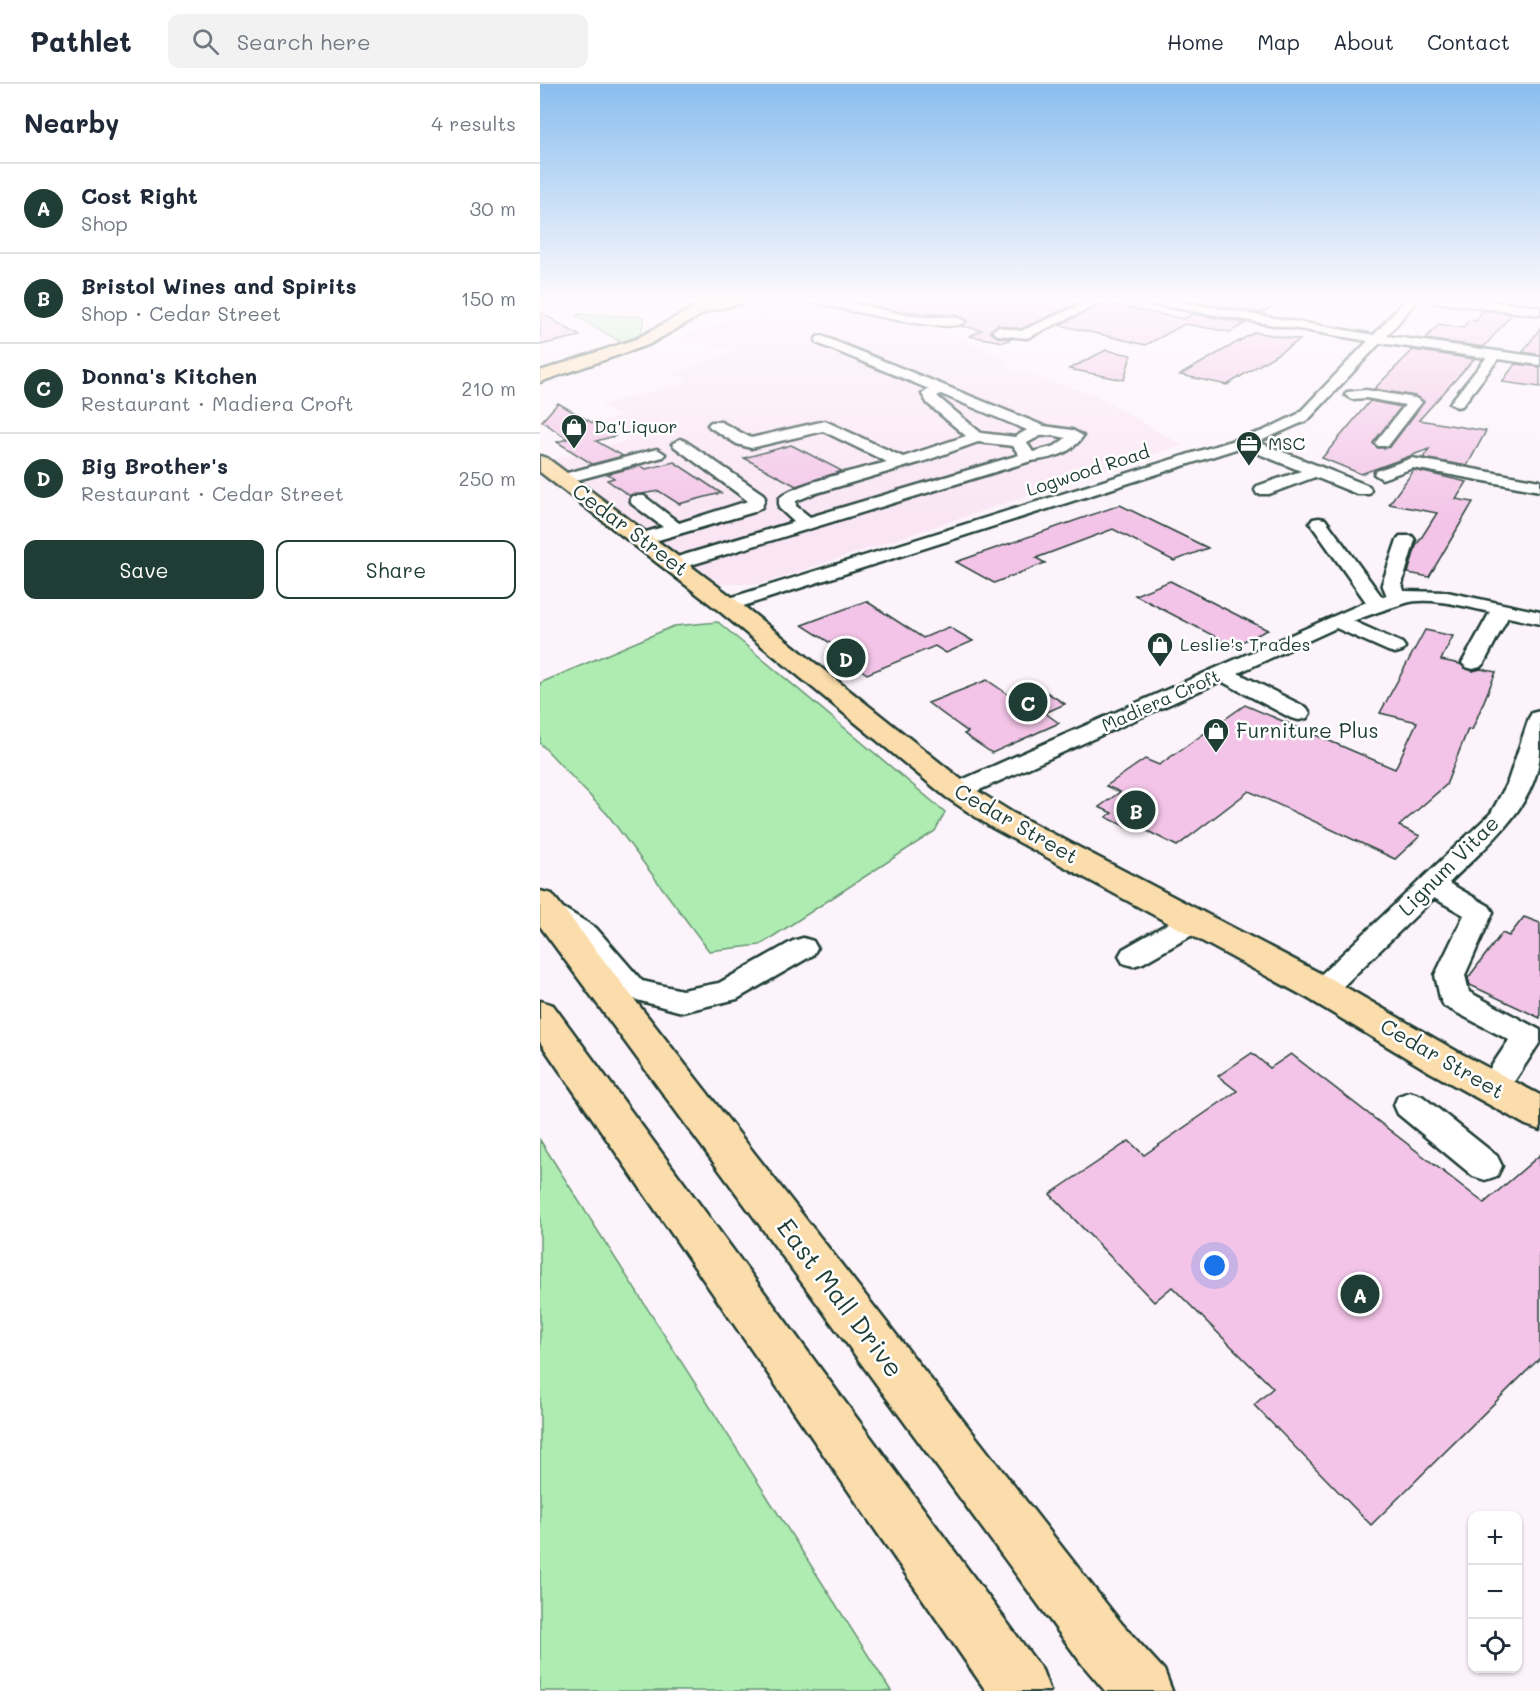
<!DOCTYPE html>
<meta charset="utf-8">
<style>
body{margin:0;font-family:Mali,sans-serif;background:#f2f2f3;color:#1f2937}
.controls{position:absolute;right:18px;bottom:18px;display:grid;overflow:hidden;border-radius:12px;box-shadow:0 2px 4px #0004}
.controls button{width:54px;height:54px;display:grid;place-items:center;padding:0;border:0;border-bottom:2px solid #e0e1e3;background:#fff;color:#1f2937;font:30px sans-serif}
.you{position:absolute;left:675px;top:1182px;width:21px;height:21px;margin:-15px;border:4px solid #fff;border-radius:50%;background:#1a73e8;box-shadow:0 0 0 9px #1a73e833}
.badge{display:grid;place-items:center;width:39px;height:39px;border-radius:50%;background:#1f3d34;color:#fff;font-size:20px;font-weight:700}
.pin{position:absolute;translate:-50% -50%;border:3px solid #fff;box-shadow:0 2px 6px #0006}
.list{margin:0;padding:0;list-style:none}
h2{display:flex;justify-content:space-between;align-items:center;height:78px;margin:0;padding:0 24px;font-size:26px}
h2 small{font-size:20px;font-weight:400;color:#747a83}
.list li{display:grid;grid-template-columns:39px 1fr auto;gap:18px;align-items:center;box-sizing:border-box;height:90px;padding:0 24px;border-top:2px solid #e0e1e3}
.list b{display:block;font-size:22px;white-space:nowrap}
.list p{margin:0;font-size:20px;white-space:nowrap;color:#747a83}
.list em{font-size:20px;font-style:normal;color:#747a83}
.actions{display:flex;gap:12px;padding:18px 24px}
.actions a{flex:1;padding:14px 0;border:2px solid #1f3d34;border-radius:12px;text-align:center;font-size:21px;color:#1f3d34}
.actions .main{background:#1f3d34;color:#fff}
.icon{flex:none;width:33px;height:33px;fill:none;stroke:currentColor;stroke-width:2;stroke-linecap:round;stroke-linejoin:round}
.map{position:relative;flex:none;width:1000px;height:1607px;overflow:hidden}
header{display:flex;align-items:center;gap:36px;box-sizing:border-box;height:84px;padding:0 30px;background:#fff;border-bottom:2px solid #e0e1e3}
header strong{font-size:28px}
nav{display:flex;gap:33px;margin-inline-start:auto;font-size:21px}
.search{width:420px;height:54px;background:#f2f2f3;display:flex;align-items:center;gap:15px;box-sizing:border-box;padding:0 21px;border-radius:12px;color:#747a83;font-size:22px}
main{display:flex}
aside{flex:1;background:#fff}
.map>svg:first-child{display:block}
.built{fill:#fae5f4}
.green{fill:#aeecb2;stroke:#669473;stroke-width:1.5}
.building{fill:#f3c4e7;stroke:#1f3d34;stroke-width:1.5}
.lines{fill:none;stroke-linecap:round;stroke-linejoin:round}
.minor-casing{stroke:#1f3d34;stroke-width:5}
.major-casing{stroke:#1f3d34;stroke-width:5}
.minor{fill:#fff;fill-rule:evenodd}
.major{fill:#fbddab;fill-rule:evenodd}
.labels{text-anchor:middle;stroke-width:5;stroke-linejoin:round;paint-order:stroke}
.far-poi-label{font-size:18px;fill:#1f3d34;stroke:#fff;text-anchor:start}
.far-street-label{font-size:18px;fill:#1f3d34;stroke:#fff}
.street-label{font-size:21px;fill:#1f3d34;stroke:#fff}
.poi-label{font-size:21px;fill:#1f3d34;stroke:#fff;text-anchor:start}
.near-street-label{font-size:26px;fill:#1f3d34;stroke:#fff}
</style>
<header>
<strong>Pathlet</strong>
<div class="search"><svg class="icon" aria-label="search" viewBox="0 0 24 24"><circle cx="10" cy="10" r="6"/><path d="M15 15l6 6"/></svg>Search here</div>
<nav><a>Home</a><a>Map</a><a>About</a><a>Contact</a></nav>
</header>
<main>
<aside>
<h2>Nearby<small>4 results</small></h2>
<ul class="list">
<li><span class="badge">A</span><div><b>Cost Right</b><p>Shop</p></div><em>30 m</em></li>
<li><span class="badge">B</span><div><b>Bristol Wines and Spirits</b><p>Shop · Cedar Street</p></div><em>150 m</em></li>
<li><span class="badge">C</span><div><b>Donna's Kitchen</b><p>Restaurant · Madiera Croft</p></div><em>210 m</em></li>
<li><span class="badge">D</span><div><b>Big Brother's</b><p>Restaurant · Cedar Street</p></div><em>250 m</em></li>
</ul>
<div class="actions"><a class="main">Save</a><a>Share</a></div>
</aside>
<div class="map">
<svg width="1000" height="1607" viewBox="0 0 1000 1607">
<rect width="100%" height="100%" fill="#fdf3fa"/>
<filter id="ink" filterUnits="userSpaceOnUse"><feTurbulence type="fractalNoise" baseFrequency=".0167" numOctaves="2"/><feDisplacementMap in="SourceGraphic" scale="12" xChannelSelector="R" yChannelSelector="G"/><feConvolveMatrix kernelMatrix="1 2 1 2 8 2 1 2 1" color-interpolation-filters="sRGB"/></filter>
<g filter="url(#ink)">
<path class="built" d="M252,214L394,242L474,279L464,283L556,311L642,361L221,500H180L7,377L90,356L62,338L81,333L61,321L148,298L134,290L197,267L140,254Z"/>
<path class="green" d="M37,230L105,233L100,251L81,258L36,232Z
M178,538L405,728L395,747L220,861L169,867L68,731L0,659V599L134,542Z
M0,1056L351,1607H0Z"/>
<path class="building" d="M331,214H539L547,215L481,245L457,241L450,248L458,253L471,255L463,258L430,252L442,246L421,242L427,237L418,232L356,227L330,221Z
M682,214H747L721,229L669,221Z
M565,219L643,235L653,230L706,239L690,248L645,240L606,261L519,241Z
M943,226L972,230L944,263L885,255L899,240L923,244L929,236L936,237Z
M0,228L40,252L0,261Z
M1000,244V271L983,268Z
M715,248L760,256L687,301L640,291Z
M566,266L591,271L584,296L529,285Z
M873,266L934,275L879,336L946,347L927,382L883,374L889,365L821,390L782,374L830,317L861,323L833,359L838,364L850,363L884,318L875,312L834,305Z
M975,280L1000,283V303L962,298Z
M18,319L75,352L56,357L83,372L52,380L17,358L27,355L2,337Z
M251,361L263,367L302,387L256,402L204,374Z
M134,378L181,409L139,420L119,407L90,412L67,396L74,394L68,390L100,382L106,385Z
M874,386L927,398L916,415L933,418L889,493L868,489L876,462L897,429L849,420Z
M580,421L668,464L634,477L573,445L496,474L505,479L454,499L416,478Z
M630,497L703,534L728,546L693,562L595,511Z
M326,517L383,554L409,543L433,557L406,569L395,562L327,590L300,571L306,569L262,541Z
M885,546L913,552L901,576L920,580L932,587L941,585L956,588L932,646L928,645L906,701L859,742L880,752L855,775L709,707L637,762L594,740L588,744L566,733L572,729L559,723L580,708L566,702L605,675L619,681L705,621L855,685L877,638L840,629Z
M447,596L472,613L497,602L525,620L505,629L519,639L452,669L424,650L428,648L388,619Z
M984,833L1000,839V934L930,901L928,894L962,849L969,852Z
M712,969L730,984L751,970L944,1119L1000,1071V1274L831,1441L714,1321L733,1304L632,1203L614,1218L510,1110L589,1057L604,1071L697,1007L678,992Z"/>
<g class="lines">
<g class="minor-casing">
<path id="minor" d="M266,214C307,212 345,231 385,233C396,234 417,230 425,238C410,252 297,223 272,218Z
M556,214H571L487,254L458,251L452,247L458,243L481,247Z
M593,214H618L834,251L867,214H879L847,252L1000,273V281L958,275L922,322L917,323L910,319L946,274L840,259L768,336L718,358L829,402L831,406L829,410H817L775,393L729,410H717L715,406L717,402L761,387L702,363L194,525H180L177,521L180,517L723,347L758,330L828,257L599,218Z
M888,214H921L1000,223V231L894,218Z
M282,252L504,342L532,346L543,352C530,371 513,374 491,377L141,484H127L125,480L127,476L254,438L239,424V415C250,400 326,384 347,378L283,347L211,364L197,360L171,344L168,341L171,338H181L211,354L285,337L363,373L426,352L388,320L382,310L389,305L277,259L276,256L277,253ZM401,310L487,346L475,353L441,349L399,314L397,312ZM512,351L526,354L515,362L493,368L487,359L500,352ZM438,358L473,362L479,371L270,433L256,422V417L273,410L385,377Z
M826,306L875,314L882,318L848,362H838L835,359L865,321L826,314L812,315L805,311L807,308Z
M140,355L145,357L223,410L225,414L222,423L214,428L108,459H96L93,455L96,451L123,443L92,420L90,416L92,412H104L139,439L208,417L135,363L132,360Z
M117,365L125,370L123,373L22,400L14,395L16,392Z
M872,374L1000,397V407L873,384L842,395L834,390L836,387Z
M779,434L785,435L842,513L847,512L842,500L857,456L860,452H872L875,456L862,500L864,507L907,508L1000,528V540L968,533L944,579L940,583L933,585L926,583L922,579L950,528C927,523 889,512 866,519C849,524 831,530 813,537L862,559L865,563L862,567L855,569L848,567L796,544L698,589L767,624L770,629L767,634L759,636L751,634L681,597L426,712L417,714L408,712L405,707L408,702L826,518L770,439L773,435Z
M1000,627C1000,641 1000,655 1000,669C996,724 945,763 909,799L949,822L953,828L925,891L929,908L1000,946V958L964,1013L953,1016L942,1013L937,1004L969,956L904,922L900,914L895,891L924,831L894,814L792,913L782,916L772,913L767,906L772,899L951,729L967,700L989,634L992,629Z
M13,821L23,824L56,844L102,897L142,906L179,899L253,857L263,854L273,857L277,864L273,871L197,915L142,928L82,912L36,858L3,836L0,829L3,824Z
M653,829L663,831L667,838L663,845L603,879L593,882L583,879L579,872L583,865L643,831Z
M870,1008L882,1012L957,1072L962,1082L957,1092L945,1096L933,1092L858,1030L854,1021L858,1012Z"/>
</g>
<g class="major-casing">
<path id="major" d="M189,214H204L205,216L203,219L168,227L108,261L0,298V287L96,255L158,221Z
M0,372L7,374L196,516L428,701L473,729L795,897L918,968L1000,1011V1046L986,1041L890,988L769,915L451,743L406,713L178,526L0,388Z
M0,807L12,810L582,1540L624,1586L632,1607H565L542,1580L0,842Z
M0,917L13,921L502,1586L510,1607H446L0,958Z"/>
</g>
<use href="#minor" class="minor"/>
<use href="#major" class="major"/>
</g>
</g>
<linearGradient id="sky" x2="0" y2="1"><stop stop-color="#8abeef"/><stop offset="0.49" stop-color="#fefafd"/><stop offset="1" stop-color="#fefafd" stop-opacity="0"/></linearGradient>
<rect width="1000" height="439" fill="url(#sky)"/>
<defs>
<g id="shop-pin" transform="scale(1.35)"><path d="M0 17L-7.5 6A9.5 9.5 0 1 1 7.5 6Z" fill="#1f3d34" stroke="#fff"/><path d="M-5-2.5h2.3a2.7 3.5 0 0 1 5.4 0H5L5.5 6h-11ZM-1.5-2.5h3a1.5 2.3 0 0 0-3 0Z" fill="#fff"/></g>
<g id="office-pin" transform="scale(1.35)"><path d="M0 17L-7.5 6A9.5 9.5 0 1 1 7.5 6Z" fill="#1f3d34" stroke="#fff"/><path d="M-6-3h4V-5.5h4V-3h4V5H-6ZM-1-4.5V-3h2v-1.5ZM-6 0V1H6V0Z" fill="#fff"/></g>
</defs>
<g fill-rule="evenodd">
<use href="#shop-pin" x="34" y="343"/>
<use href="#office-pin" x="709" y="360"/>
<use href="#shop-pin" x="620" y="561"/>
<use href="#shop-pin" x="676" y="647"/>
</g>
<g class="labels">
<g class="far-poi-label">
<text x="54" y="349">Da'Liquor</text>
<text x="728" y="366">MSC</text>
<text x="640" y="567">Leslie's Trades</text>
</g>
<g class="far-street-label">
<text transform="translate(548 387) rotate(-18)" y="6">Logwood Road</text>
<text transform="translate(621 617) rotate(-24)" y="6">Madiera Croft</text>
</g>
<g class="street-label">
<text transform="translate(90 446) rotate(37)" y="7">Cedar Street</text>
<text transform="translate(476 740) rotate(30)" y="7">Cedar Street</text>
<text transform="translate(909 782) rotate(-45)" y="7">Lignum Vitae</text>
<text transform="translate(902 975) rotate(30)" y="7">Cedar Street</text>
</g>
<g class="poi-label">
<text x="696" y="654">Furniture Plus</text>
</g>
<g class="near-street-label">
<text transform="translate(300 1214) rotate(53)" y="9">East Mall Drive</text>
</g>
</g>
</svg>
<div class="controls">
<button>+</button>
<button>−</button>
<button><svg class="icon" aria-label="locate" viewBox="0 0 24 24"><circle cx="12" cy="12" r="6"/><path d="M12 2v4M12 18v4M2 12h4M18 12h4"/></svg></button>
</div>
<div class="you"></div>
<div class="pin badge" style="left:820px;top:1210px">A</div>
<div class="pin badge" style="left:596px;top:726px">B</div>
<div class="pin badge" style="left:488px;top:618px">C</div>
<div class="pin badge" style="left:306px;top:574px">D</div>
</div>
</main>
